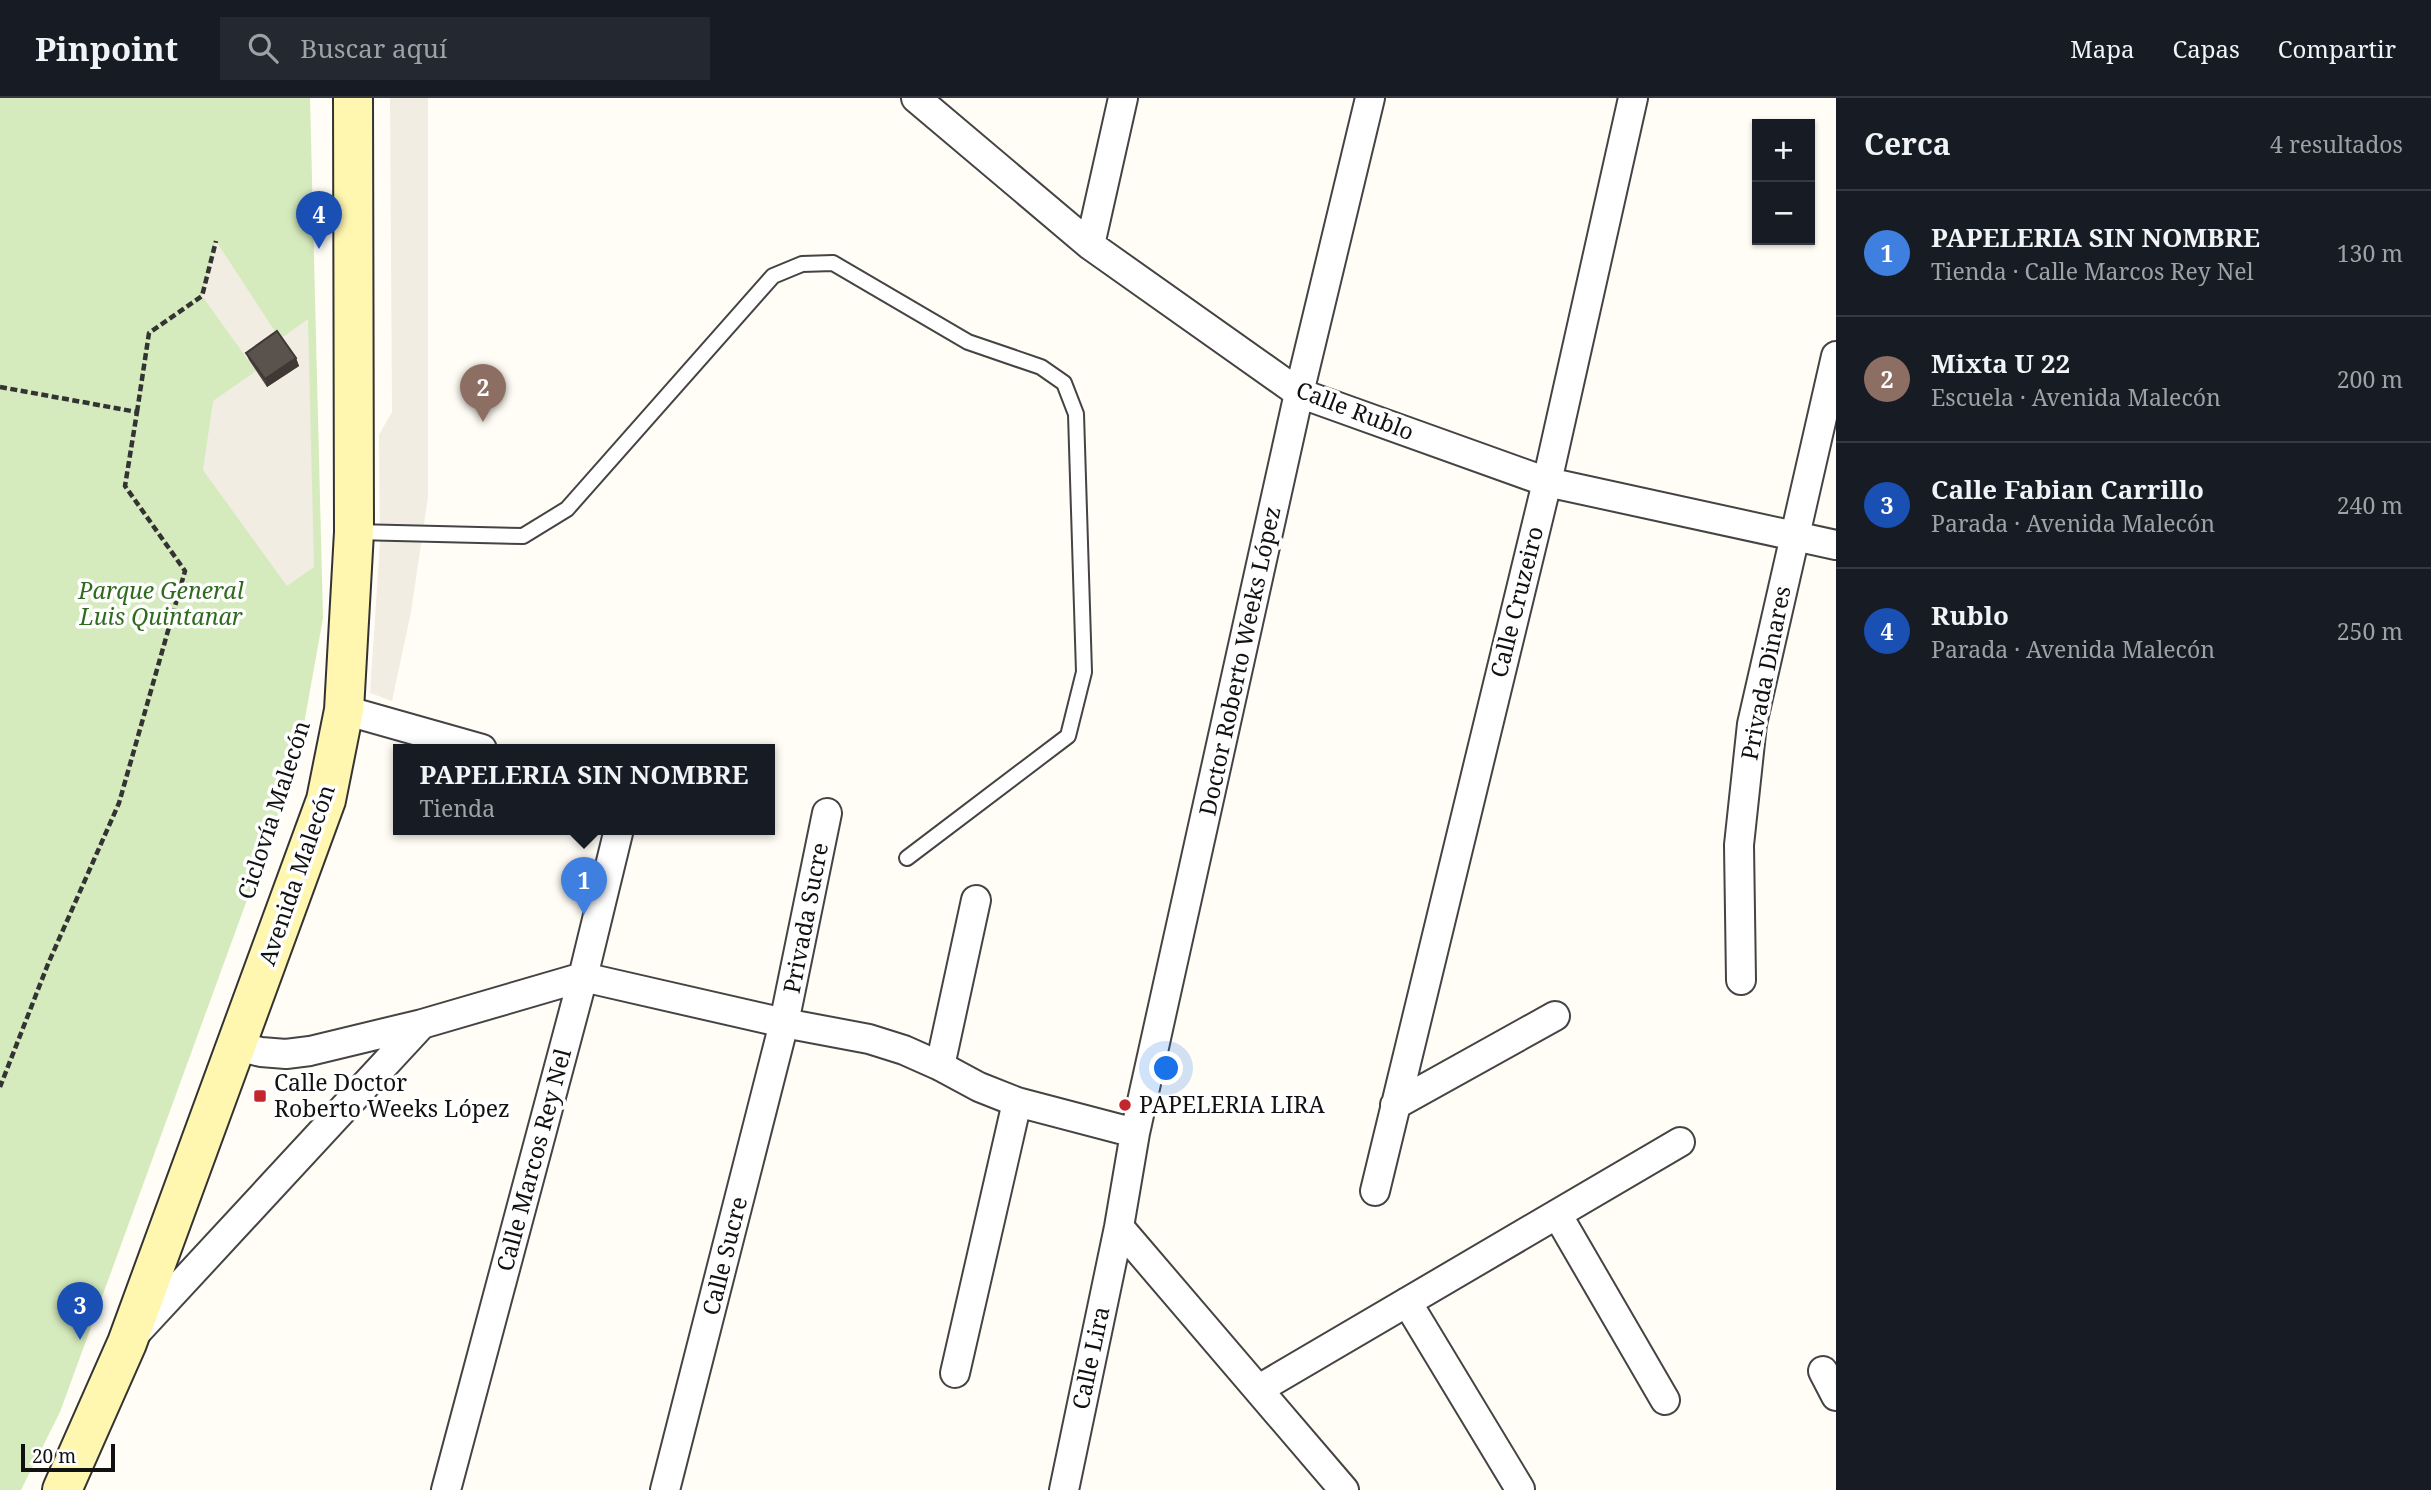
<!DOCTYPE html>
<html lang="es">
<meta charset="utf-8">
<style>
body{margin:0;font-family:"Noto Serif",serif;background:#242831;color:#f1f3f6}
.controls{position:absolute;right:21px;top:21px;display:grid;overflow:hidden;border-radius:0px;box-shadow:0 2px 5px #0004}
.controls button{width:63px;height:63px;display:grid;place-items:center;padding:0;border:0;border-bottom:2px solid #363941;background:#171b24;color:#f1f3f6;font:35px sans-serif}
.scale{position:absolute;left:21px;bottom:18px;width:94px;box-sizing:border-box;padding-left:7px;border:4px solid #111;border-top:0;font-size:19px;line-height:24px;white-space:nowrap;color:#111;-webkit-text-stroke:5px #fff;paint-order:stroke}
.you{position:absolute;left:1167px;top:971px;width:24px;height:24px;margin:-18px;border:5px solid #fff;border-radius:50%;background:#1a73e8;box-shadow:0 0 0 10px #1a73e833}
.badge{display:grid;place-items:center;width:46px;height:46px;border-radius:50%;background:#7c3aed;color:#fff;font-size:23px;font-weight:700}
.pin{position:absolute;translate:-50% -58px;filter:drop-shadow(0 2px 4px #0008)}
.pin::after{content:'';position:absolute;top:37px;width:24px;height:21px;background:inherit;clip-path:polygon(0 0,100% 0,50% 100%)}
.popup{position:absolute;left:393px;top:646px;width:382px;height:91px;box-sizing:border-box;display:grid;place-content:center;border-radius:0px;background:#171b24;filter:drop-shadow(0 2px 5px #0005);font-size:23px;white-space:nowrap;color:#9ea1a6}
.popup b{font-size:26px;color:#f1f3f6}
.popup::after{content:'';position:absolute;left:50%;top:100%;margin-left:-14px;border:14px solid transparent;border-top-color:#171b24}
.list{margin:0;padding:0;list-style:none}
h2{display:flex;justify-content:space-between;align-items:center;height:91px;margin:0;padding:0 28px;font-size:30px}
h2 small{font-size:23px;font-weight:400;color:#9ea1a6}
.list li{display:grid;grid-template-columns:46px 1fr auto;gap:21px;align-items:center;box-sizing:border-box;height:126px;padding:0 28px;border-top:2px solid #363941}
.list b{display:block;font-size:26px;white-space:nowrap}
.list p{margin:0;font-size:23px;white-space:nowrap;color:#9ea1a6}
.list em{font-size:23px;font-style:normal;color:#9ea1a6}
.icon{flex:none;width:38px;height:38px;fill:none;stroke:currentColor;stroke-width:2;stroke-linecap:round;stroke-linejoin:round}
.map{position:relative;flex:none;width:1836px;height:1392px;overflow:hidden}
header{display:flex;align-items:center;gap:42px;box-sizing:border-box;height:98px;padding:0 35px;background:#171b24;border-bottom:2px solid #363941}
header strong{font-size:33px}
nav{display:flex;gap:38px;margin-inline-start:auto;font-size:24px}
.search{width:490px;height:63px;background:#242831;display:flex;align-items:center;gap:18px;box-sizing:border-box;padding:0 24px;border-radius:0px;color:#9ea1a6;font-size:26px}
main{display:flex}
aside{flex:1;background:#171b24}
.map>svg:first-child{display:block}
.green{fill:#d5ebbd}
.plaza{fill:#f1ede2}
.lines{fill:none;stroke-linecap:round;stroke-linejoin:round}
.lane-casing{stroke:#444;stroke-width:18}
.street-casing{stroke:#444;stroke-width:32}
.secondary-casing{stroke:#333;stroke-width:42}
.path{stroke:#333;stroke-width:4.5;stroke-dasharray:7 3.5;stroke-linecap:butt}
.lane{stroke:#fff;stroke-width:14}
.street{stroke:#fff;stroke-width:28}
.secondary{stroke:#fff6b0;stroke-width:38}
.wall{fill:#4d4742}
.shaded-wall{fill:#3f3936}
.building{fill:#5a524d;stroke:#3f3936;stroke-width:2}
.poi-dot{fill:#c4262e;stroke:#fff;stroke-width:2.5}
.labels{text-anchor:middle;stroke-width:7;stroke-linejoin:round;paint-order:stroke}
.street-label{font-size:23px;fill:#111;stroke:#fff}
.park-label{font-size:23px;font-style:italic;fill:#2f6b1f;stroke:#fff}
.poi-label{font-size:23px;fill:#111;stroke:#fff;text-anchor:start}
</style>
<header>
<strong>Pinpoint</strong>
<div class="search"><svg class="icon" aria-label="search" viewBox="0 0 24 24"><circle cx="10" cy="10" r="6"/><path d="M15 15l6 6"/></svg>Buscar aquí</div>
<nav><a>Mapa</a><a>Capas</a><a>Compartir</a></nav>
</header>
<main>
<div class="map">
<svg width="1836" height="1392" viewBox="0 0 1836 1392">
<rect width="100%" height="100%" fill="#fffdf5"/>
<path class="green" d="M0,0H310L323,520L297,665L60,1314L21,1392H0Z"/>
<path class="plaza" d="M390,0H428V399L411,514L392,603L370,595L380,445L379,337L392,314Z
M216,143L280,241L308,221L314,469L287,488L203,372L213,303L256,273L202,198Z"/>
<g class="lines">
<g class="lane-casing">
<path id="lane" d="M355,434L523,438L567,411L773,178L802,166L833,165L968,244L1041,269L1064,285L1076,316L1084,574L1068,638L907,760"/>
</g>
<g class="street-casing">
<path id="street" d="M916,0L1090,147L1299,295L1547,384L1836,447
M1090,147L1123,0
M344,612L482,651
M1741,882L1739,747L1752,626L1836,258
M237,948L261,954L286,956L310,953L422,926L583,879L784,925L869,941L904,952L940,968L979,989L1017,1004L1135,1035
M940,968L976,802
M1395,1007L1555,918
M1375,1093L1547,384L1633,0
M1557,1116L1665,1302
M1119,1129L1344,1392
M1407,1204L1520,1391
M134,1237L422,926
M1823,1273L1836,1298
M955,1275L1017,1004
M1259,1291L1680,1044
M446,1392L583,879L619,731
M665,1392L784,925L827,715
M1064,1392L1119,1129L1135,1035L1299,295L1370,0"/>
</g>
<g class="secondary-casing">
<path id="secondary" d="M62,1392L127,1245L326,702L344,612L354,434L353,0"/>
</g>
<path class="path" d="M0,289L137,314L125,388L185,473L119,705L48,866L0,989
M137,314L149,235L202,198L216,143"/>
<use href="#lane" class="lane"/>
<use href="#street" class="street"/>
<use href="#secondary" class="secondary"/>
</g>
<path class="wall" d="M246,255L296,260L299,268L267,289L249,262Z"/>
<path class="shaded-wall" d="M296,260L299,268L267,289L265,281Z"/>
<path class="building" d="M277,233L296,260L265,281L246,255Z"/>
<g class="poi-dot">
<rect x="253" y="991" width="14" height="14" rx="3.5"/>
<circle cx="1125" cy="1007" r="7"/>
</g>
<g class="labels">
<g class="street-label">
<text transform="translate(1355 313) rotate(21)" y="8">Calle Rublo</text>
<text transform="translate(1517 504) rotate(-76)" y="8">Calle Cruzeiro</text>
<text transform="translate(1240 563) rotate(-78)" y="8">Doctor Roberto Weeks López</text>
<text transform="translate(1766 575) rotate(-79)" y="8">Privada Dinares</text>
<text transform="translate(274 712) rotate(-72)" y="8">Ciclovía Malecón</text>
<text transform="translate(297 777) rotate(-71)" y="8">Avenida Malecón</text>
<text transform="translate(806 820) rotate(-79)" y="8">Privada Sucre</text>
<text transform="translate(534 1062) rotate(-75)" y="8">Calle Marcos Rey Nel</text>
<text transform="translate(725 1158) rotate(-76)" y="8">Calle Sucre</text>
<text transform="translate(1091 1260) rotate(-78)" y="8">Calle Lira</text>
</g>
<g class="park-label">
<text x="161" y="501">Parque General<tspan x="161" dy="26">Luis Quintanar</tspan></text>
</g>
<g class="poi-label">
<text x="274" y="993">Calle Doctor<tspan x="274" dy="26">Roberto Weeks López</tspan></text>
<text x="1139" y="1015">PAPELERIA LIRA</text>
</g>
</g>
</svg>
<div class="controls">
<button>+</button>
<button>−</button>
</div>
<div class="scale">20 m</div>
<div class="you"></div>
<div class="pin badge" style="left:584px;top:817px;background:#3f7fe0">1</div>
<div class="popup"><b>PAPELERIA SIN NOMBRE</b>Tienda</div>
<div class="pin badge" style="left:483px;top:324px;background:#8d6e63">2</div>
<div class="pin badge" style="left:80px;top:1242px;background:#1a4fb4">3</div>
<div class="pin badge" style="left:319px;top:151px;background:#1a4fb4">4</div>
</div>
<aside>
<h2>Cerca<small>4 resultados</small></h2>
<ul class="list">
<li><span class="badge" style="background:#3f7fe0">1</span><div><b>PAPELERIA SIN NOMBRE</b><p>Tienda · Calle Marcos Rey Nel</p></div><em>130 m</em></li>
<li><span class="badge" style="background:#8d6e63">2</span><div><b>Mixta U 22</b><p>Escuela · Avenida Malecón</p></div><em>200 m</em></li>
<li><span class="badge" style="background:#1a4fb4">3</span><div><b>Calle Fabian Carrillo</b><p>Parada · Avenida Malecón</p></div><em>240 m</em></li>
<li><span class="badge" style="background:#1a4fb4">4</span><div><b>Rublo</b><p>Parada · Avenida Malecón</p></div><em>250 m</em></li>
</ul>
</aside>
</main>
